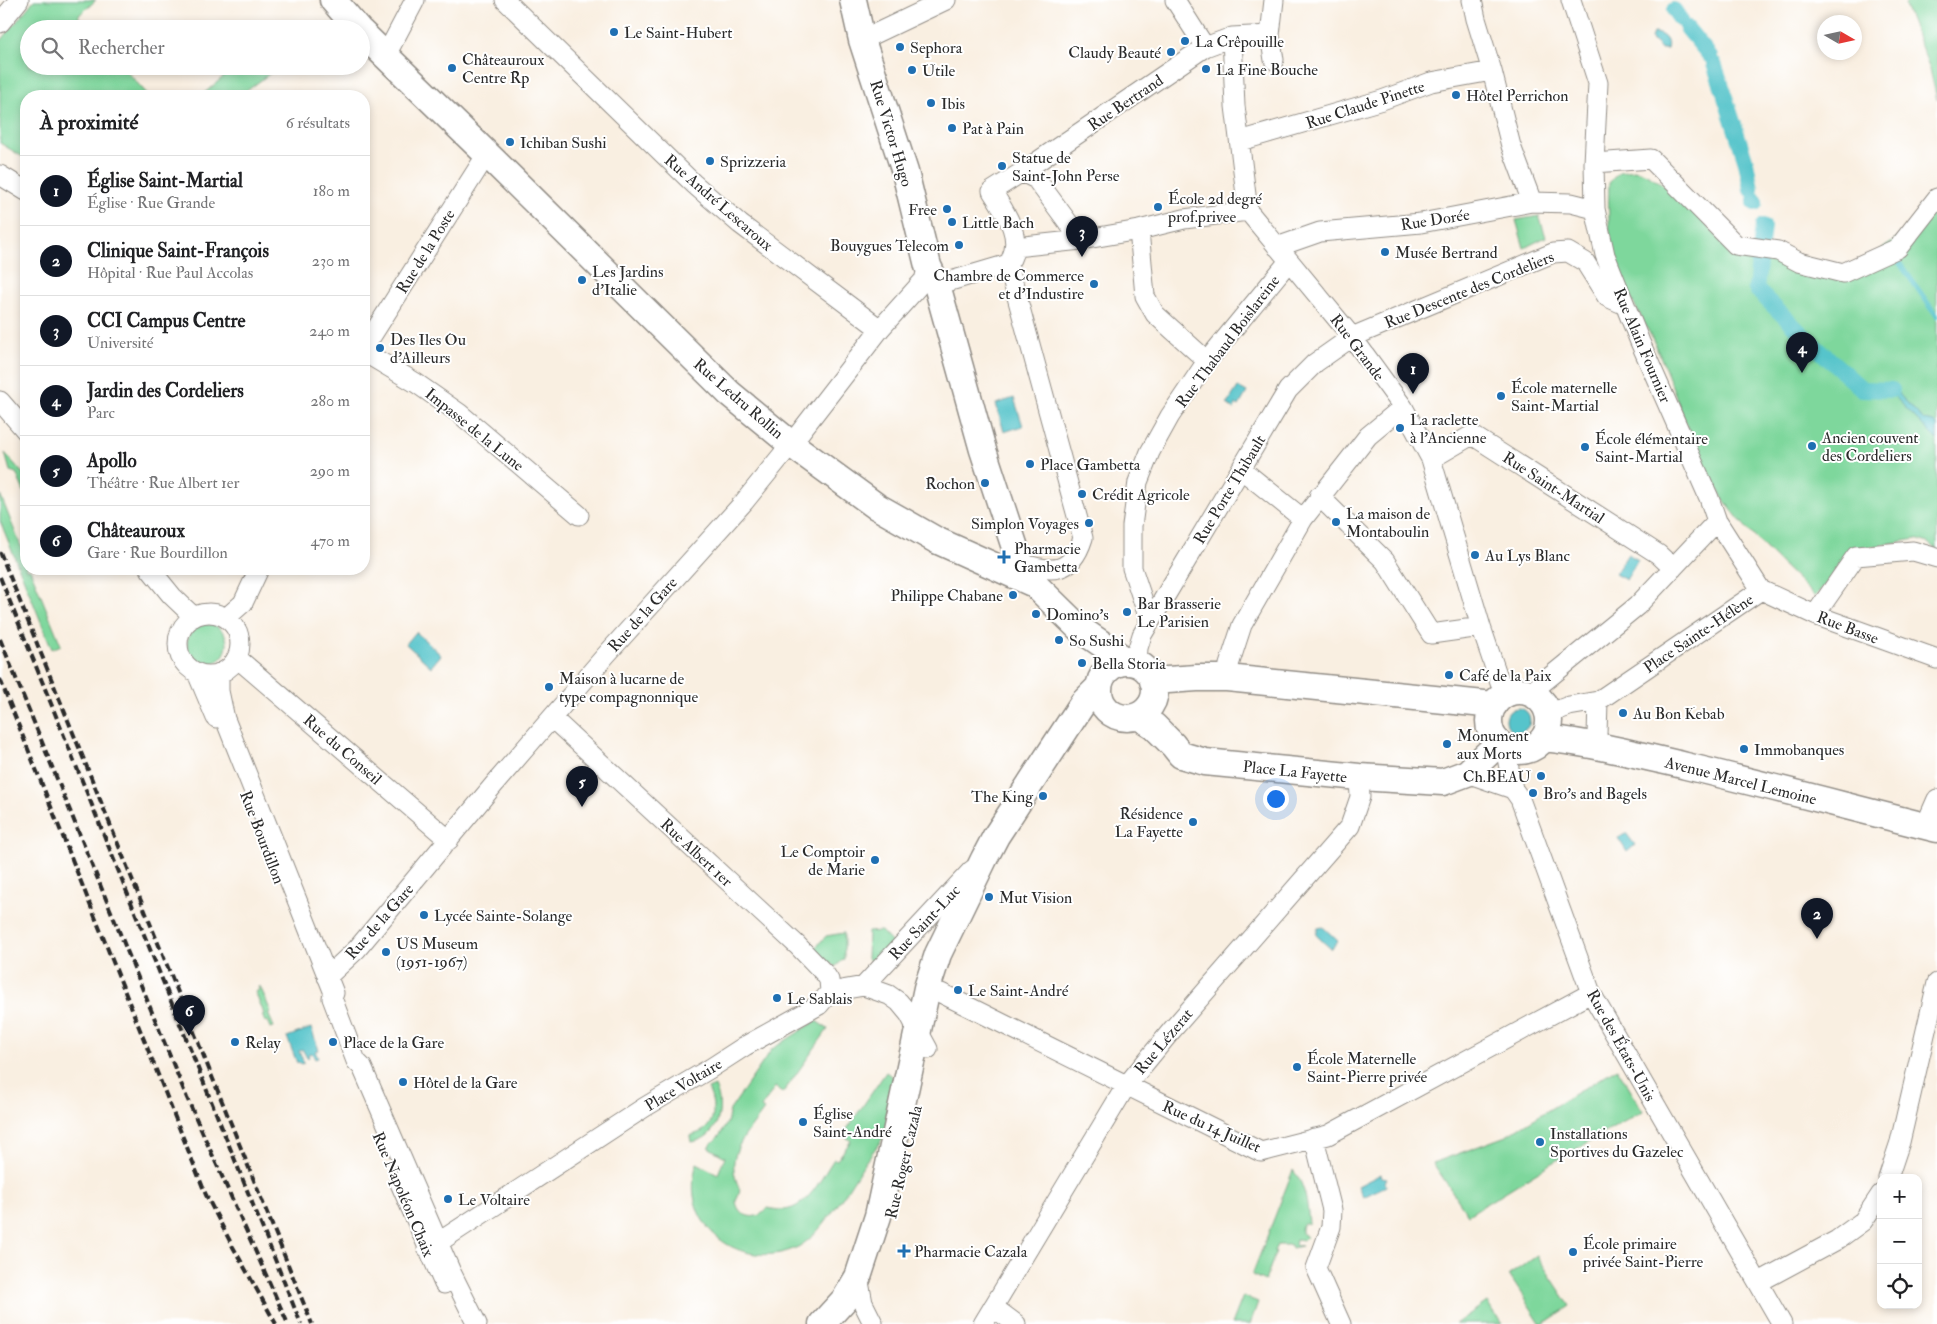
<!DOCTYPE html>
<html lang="fr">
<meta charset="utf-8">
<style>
body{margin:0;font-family:"IM FELL Double Pica",serif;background:#f6f6f6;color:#202124}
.controls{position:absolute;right:15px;bottom:15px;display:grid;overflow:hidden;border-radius:10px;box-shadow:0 2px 8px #0003}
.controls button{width:45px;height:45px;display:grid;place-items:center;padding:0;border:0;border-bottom:1px solid #e0e0e0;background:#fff;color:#202124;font:25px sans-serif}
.compass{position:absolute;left:1817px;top:15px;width:45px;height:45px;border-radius:50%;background:#fff;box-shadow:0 2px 8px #0003;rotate:99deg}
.you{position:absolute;left:1275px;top:798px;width:18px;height:18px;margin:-12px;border:4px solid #fff;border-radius:50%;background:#1a73e8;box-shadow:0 0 0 8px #1a73e833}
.badge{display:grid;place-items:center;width:32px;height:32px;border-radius:50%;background:#111827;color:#fff;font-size:16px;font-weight:700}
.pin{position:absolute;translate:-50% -41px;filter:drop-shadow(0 1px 2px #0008)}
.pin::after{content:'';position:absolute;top:26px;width:18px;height:15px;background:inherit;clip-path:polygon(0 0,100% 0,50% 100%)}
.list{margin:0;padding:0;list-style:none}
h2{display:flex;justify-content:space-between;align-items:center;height:65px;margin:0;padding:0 20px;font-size:21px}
h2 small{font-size:16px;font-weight:400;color:#757577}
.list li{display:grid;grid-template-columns:32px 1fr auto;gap:15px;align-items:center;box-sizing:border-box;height:70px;padding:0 20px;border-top:1px solid #e0e0e0}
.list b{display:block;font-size:19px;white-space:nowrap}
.list p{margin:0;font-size:16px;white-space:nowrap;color:#757577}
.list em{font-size:16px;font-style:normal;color:#757577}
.icon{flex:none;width:28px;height:28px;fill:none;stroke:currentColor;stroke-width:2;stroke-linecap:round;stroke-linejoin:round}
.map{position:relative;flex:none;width:1937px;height:1324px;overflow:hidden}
.search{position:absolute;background:#fff;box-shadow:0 2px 8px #0003;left:20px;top:20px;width:350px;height:55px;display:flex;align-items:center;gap:12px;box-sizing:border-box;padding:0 18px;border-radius:28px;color:#757577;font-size:19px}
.panel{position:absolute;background:#fff;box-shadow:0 2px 8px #0003;left:20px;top:90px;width:350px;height:485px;border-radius:20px}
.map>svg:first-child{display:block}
.green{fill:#7ed79c;stroke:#548164}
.water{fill:#56c4cb;stroke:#40787b}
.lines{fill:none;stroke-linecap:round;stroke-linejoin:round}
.stream{stroke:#56c4cb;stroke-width:5}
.canal{stroke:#56c4cb;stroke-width:16}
.minor-casing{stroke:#928d86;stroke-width:21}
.secondary-casing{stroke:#928d86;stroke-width:29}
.minor{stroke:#fff;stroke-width:19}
.secondary{stroke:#fff;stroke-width:26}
.rail{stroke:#2b2b2b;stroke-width:4;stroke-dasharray:8 4;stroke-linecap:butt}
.poi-dot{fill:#1f6fb2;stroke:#fff;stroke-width:2}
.labels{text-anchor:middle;stroke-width:4;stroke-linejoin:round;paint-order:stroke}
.poi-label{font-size:16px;fill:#2b2b2b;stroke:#fff;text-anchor:start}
.street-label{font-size:16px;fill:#2b2b2b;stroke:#fff}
</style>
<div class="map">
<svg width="1937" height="1324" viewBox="0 0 1937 1324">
<rect width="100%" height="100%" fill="#fff"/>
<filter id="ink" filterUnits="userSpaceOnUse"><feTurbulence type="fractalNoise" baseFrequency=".02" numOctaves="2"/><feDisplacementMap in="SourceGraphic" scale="10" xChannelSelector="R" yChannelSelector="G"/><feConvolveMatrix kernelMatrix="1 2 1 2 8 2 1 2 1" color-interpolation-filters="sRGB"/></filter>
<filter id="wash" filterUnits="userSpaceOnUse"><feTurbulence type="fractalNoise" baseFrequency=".0096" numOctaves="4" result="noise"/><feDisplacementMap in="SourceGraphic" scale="20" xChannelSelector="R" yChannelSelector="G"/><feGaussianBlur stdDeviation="1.12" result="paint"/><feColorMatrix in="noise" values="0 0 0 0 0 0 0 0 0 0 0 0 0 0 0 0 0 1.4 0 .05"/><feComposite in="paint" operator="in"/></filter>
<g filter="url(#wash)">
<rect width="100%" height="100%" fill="#f9efe1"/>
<path class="green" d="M34,0H96L78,16L89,29H29V66H122L149,96H26V159L0,143V42Z
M1910,0H1937V100L1930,69L1905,5Z
M236,66H286L283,71L277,68L240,96H201Z
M1634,170C1662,172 1717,238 1739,259L1754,252L1843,277L1937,210V550L1928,543L1916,539L1852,550L1815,597C1782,563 1740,528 1716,487C1692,447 1679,401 1661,358C1649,327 1628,298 1617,266C1608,241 1608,210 1609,183L1619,172Z
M1539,216L1546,237L1524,248L1516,220Z
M5,453L26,477V496L16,473L10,471Z
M0,494L26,559V569H30L61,645L52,649L0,521Z
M187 644a20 20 0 1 1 40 0a20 20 0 1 1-40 0Z
M881,931L895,946L876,965L867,958L868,932Z
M844,933V959L835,967L814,949L826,936Z
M260,986L271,1012L268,1013L274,1027L271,1028L268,1021L265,1022L262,1015L264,1014L255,992L259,990L258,987Z
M816,1021L828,1029L785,1090L782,1092L775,1087L761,1108L764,1110C744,1139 723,1154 740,1190L736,1201C738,1218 758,1222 767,1208C772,1209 778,1210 783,1210C808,1209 822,1176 834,1159L837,1160L851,1141L845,1136L846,1133L845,1132L886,1072L898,1081C895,1095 893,1117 888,1129C883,1140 873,1151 866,1161C850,1185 823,1234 798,1247C741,1274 677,1225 697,1163L718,1174L725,1157L708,1147L720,1135L727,1123L730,1110L772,1049Z
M1617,1068L1643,1111L1550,1164L1468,1215L1433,1163L1506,1136Z
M715,1086C725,1108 719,1139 691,1142L690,1136C694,1134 700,1133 704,1130C717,1120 714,1101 708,1089Z
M1293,1170C1306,1186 1307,1203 1309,1223L1304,1224L1301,1228V1233L1307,1237L1304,1240L1296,1239L1295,1245L1302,1246L1292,1248L1291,1245H1277L1274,1251L1276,1252L1265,1281L1252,1275Z
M1537,1256L1570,1306L1543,1324H1541L1509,1275Z
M1243,1296L1258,1302L1250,1324H1232Z
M1487,1302L1502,1324H1455Z"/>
<path class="water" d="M1653,33C1663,33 1670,40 1667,49H1660L1657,43L1652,41L1651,38Z
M1238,387L1247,392L1239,406L1236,404L1234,409L1227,404Z
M1893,388L1924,420L1934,422L1937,425V440L1890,392Z
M1014,398L1023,426L1004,432L996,404Z
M1628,554L1638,560L1626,580L1615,574Z
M416,632L441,655L431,667L406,644Z
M1506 720a12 12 0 1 1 24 0a12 12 0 1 1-24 0Z
M1626,833L1635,845L1627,852L1618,838Z
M1323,927L1338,941L1331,949L1316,935L1318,928Z
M311,1028L319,1050L315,1051L318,1058L315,1059L312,1053L308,1054L309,1057L307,1058L302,1049L299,1051L304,1063L301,1064L299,1062L297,1063L287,1037Z
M1381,1174L1382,1177L1387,1178L1385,1182L1386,1186L1363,1197L1358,1186Z"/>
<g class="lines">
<path class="stream" d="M1896,258L1937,316"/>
<path class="canal" d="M1674,10L1680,19
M1687,28L1710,56
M1714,64L1724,92
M1725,97L1746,162L1751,189
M1755,200V203
M1763,226L1756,289L1805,337L1862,389L1892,390"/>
</g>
</g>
<g filter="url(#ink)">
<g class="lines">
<g class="minor-casing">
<path id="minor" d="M505,0L694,184L740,224L880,329
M1175,0L1205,47
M1274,0L1270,35L1274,60
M1472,0L1476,19L1492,71L1511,146L1532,202
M1571,0L1598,83L1594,163L1595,209L1605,255L1640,342L1709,498L1717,521L1761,590
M0,23L19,0
M1232,37L1235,106L1248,211L1352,337L1403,407L1431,459L1481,627L1500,683L1507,694
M862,40L946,0
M385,57L415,0
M1240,141L1382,100L1431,82L1492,71
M1594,163L1651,159L1736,245L1778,251L1799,262L1843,273L1898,248L1937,198
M1022,172L1205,47L1232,37L1270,35
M0,175L26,191
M1139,230L1145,296L1155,314L1207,361
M1015,247L1081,240L1139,230L1184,219L1248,211
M1277,247L1320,232L1421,223L1532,202L1571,203L1595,209
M1011,259C1023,235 1004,211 992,191L1022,172L1036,179L1081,240
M1008,264L1083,538C1071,576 1051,572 1020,563
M937,285L1008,264
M364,348L487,154
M364,352L416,383L459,413L579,515
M0,401L26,431
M1431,459L1472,435L1658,554L1673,568
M1241,469L1303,519
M1319,496L1385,561L1431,634L1481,627
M150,569L172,596L194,617
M1761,590L1815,615L1937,659
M178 644a31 31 0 1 1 62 0a31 31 0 1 1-62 0Z
M1815,615L1856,556L1913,551L1937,558
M226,618L243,603L259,569
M1150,622L1132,568V526L1138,482L1150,452L1170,416L1207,361L1289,261
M237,658L449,840
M1137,664L1138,648L1142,635L1288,390L1315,363L1352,337L1553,253L1568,252L1585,262L1607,297L1625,305
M197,673L216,718
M219,673V691L225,719L334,993L332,998L356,1061L362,1067L451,1272L477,1324
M1227,678L1229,665L1242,625L1303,519L1368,436L1403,407
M1530,693L1637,606L1717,521
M1548,714L1569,706L1598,701L1761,590
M552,718L797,945L825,974L829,980L830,992
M1597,735L1598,701
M1505,747L1513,789L1520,799L1591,993L1782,1324
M1467,773L1513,789
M1930,815L1937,799
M327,977L357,949L497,781L606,655L744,502L791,444L880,329L924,280L928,266
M864,986L972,870
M941,993L1261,1152L1328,1135L1591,993
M1314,1138L1332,1210L1331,1227L1316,1268L1341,1324
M1888,1178L1900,1142L1937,983
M399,1181L444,1284
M427,1248L439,1242L645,1107L711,1068L745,1046L819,1005L830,992L864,986L889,995L899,1002L909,1014L928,1049
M858,1277L863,1303L873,1323
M1759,1282L1837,1240L1863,1221L1881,1194
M993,1307L1016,1324
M983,1324L1126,1086L1172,1030L1350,826L1360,797L1359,777"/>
</g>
<g class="secondary-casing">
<path id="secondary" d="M333,0L358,29
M853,0L862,40L905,172L928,266L937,285L983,450L1020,563L1034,584L1080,629L1128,662
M361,32L494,161L729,393L791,444L876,506L936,540L1034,584
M1099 690a28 28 0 1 1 56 0a28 28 0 1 1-56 0Z
M1153,681L1197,678H1227L1494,705
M1489 721a30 30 0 1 1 60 0a30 30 0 1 1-60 0Z
M1138,716L1154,726L1173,745L1181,755L1205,762L1359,777L1443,782L1467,773L1499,743
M1544,738C1592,743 1639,755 1686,766C1770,786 1853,808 1937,829
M822,1324L845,1299L858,1277L878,1216L927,988L938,954L984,859L996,836L1083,703L1099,687"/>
</g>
<use href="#minor" class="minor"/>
<use href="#secondary" class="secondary"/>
<path class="rail" d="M0,552L312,1324
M0,577L301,1324
M0,639L187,1098L288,1324
M0,679L206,1195L233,1247L276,1324"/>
</g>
</g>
<g class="poi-dot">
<circle cx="614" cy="32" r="5"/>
<circle cx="1185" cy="41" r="5"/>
<circle cx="900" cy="47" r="5"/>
<circle cx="1171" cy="52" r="5"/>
<circle cx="452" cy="68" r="5"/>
<circle cx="1206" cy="69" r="5"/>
<circle cx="912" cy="70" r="5"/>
<circle cx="1456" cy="95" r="5"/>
<circle cx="931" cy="103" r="5"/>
<circle cx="952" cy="128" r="5"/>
<circle cx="510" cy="142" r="5"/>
<circle cx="710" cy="161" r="5"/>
<circle cx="1002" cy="166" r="5"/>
<circle cx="1158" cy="207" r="5"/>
<circle cx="947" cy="209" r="5"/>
<circle cx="952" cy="222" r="5"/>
<circle cx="959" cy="245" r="5"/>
<circle cx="1385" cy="252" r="5"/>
<circle cx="582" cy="280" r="5"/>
<circle cx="1094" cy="284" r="5"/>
<circle cx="380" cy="348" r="5"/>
<circle cx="1501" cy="396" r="5"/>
<circle cx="1400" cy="428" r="5"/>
<circle cx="1812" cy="446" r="5"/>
<circle cx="1585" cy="447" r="5"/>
<circle cx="1030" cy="464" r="5"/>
<circle cx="985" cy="483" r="5"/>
<circle cx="1082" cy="494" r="5"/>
<circle cx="1336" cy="522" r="5"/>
<circle cx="1089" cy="523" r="5"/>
<circle cx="1475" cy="555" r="5"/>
<path d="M1001.5 549.5h5v5h5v5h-5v5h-5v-5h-5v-5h5z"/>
<circle cx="1013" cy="595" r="5"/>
<circle cx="1127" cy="612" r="5"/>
<circle cx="1036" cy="614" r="5"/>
<circle cx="1059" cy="640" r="5"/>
<circle cx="1082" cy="663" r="5"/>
<circle cx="1449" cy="675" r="5"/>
<circle cx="549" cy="687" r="5"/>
<circle cx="1623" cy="713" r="5"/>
<circle cx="1447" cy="744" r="5"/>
<circle cx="1744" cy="749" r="5"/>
<circle cx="1541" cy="776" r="5"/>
<circle cx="1533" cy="793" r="5"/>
<circle cx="1043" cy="796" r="5"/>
<circle cx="1193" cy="822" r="5"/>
<circle cx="875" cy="860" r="5"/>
<circle cx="989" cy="897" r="5"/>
<circle cx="424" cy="915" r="5"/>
<circle cx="386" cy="952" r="5"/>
<circle cx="958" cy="990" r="5"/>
<circle cx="777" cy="998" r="5"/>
<circle cx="235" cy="1042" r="5"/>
<circle cx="333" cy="1042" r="5"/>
<circle cx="1297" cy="1067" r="5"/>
<circle cx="403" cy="1082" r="5"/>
<circle cx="803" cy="1122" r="5"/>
<circle cx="1540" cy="1142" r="5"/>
<circle cx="448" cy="1199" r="5"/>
<path d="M901.5 1243.5h5v5h5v5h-5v5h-5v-5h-5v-5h5z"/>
<circle cx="1573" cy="1252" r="5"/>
</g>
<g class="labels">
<g class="poi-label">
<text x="624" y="38">Le Saint-Hubert</text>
<text x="1195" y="47">La Crêpouille</text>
<text x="910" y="53">Sephora</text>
<text x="1161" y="58" text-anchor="end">Claudy Beauté</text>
<text x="462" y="65">Châteauroux<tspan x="462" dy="18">Centre Rp</tspan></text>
<text x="1216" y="75">La Fine Bouche</text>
<text x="922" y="76">Utile</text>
<text x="1466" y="101">Hôtel Perrichon</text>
<text x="941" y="109">Ibis</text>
<text x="962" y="134">Pat à Pain</text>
<text x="520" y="148">Ichiban Sushi</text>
<text x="1012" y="163">Statue de<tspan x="1012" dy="18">Saint-John Perse</tspan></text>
<text x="720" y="167">Sprizzeria</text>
<text x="1168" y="204">École 2d degré<tspan x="1168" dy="18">prof.privee</tspan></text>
<text x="937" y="215" text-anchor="end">Free</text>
<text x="962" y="228">Little Bach</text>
<text x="949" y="251" text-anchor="end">Bouygues Telecom</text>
<text x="1395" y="258">Musée Bertrand</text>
<text x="592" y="277">Les Jardins<tspan x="592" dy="18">d'Italie</tspan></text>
<text x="1084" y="281" text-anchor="end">Chambre de Commerce<tspan x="1084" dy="18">et d'Industire</tspan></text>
<text x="390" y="345">Des Iles Ou<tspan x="390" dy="18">d'Ailleurs</tspan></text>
<text x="1511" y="393">École maternelle<tspan x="1511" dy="18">Saint-Martial</tspan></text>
<text x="1410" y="425">La raclette<tspan x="1410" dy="18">à l'Ancienne</tspan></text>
<text x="1822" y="443">Ancien couvent<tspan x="1822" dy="18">des Cordeliers</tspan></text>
<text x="1595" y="444">École élémentaire<tspan x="1595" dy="18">Saint-Martial</tspan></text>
<text x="1040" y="470">Place Gambetta</text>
<text x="975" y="489" text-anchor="end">Rochon</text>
<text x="1092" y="500">Crédit Agricole</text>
<text x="1346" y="519">La maison de<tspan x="1346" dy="18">Montaboulin</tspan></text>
<text x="1079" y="529" text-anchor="end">Simplon Voyages</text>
<text x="1014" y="554">Pharmacie<tspan x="1014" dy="18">Gambetta</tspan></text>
<text x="1485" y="561">Au Lys Blanc</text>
<text x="1003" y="601" text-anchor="end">Philippe Chabane</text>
<text x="1137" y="609">Bar Brasserie<tspan x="1137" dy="18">Le Parisien</tspan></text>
<text x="1046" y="620">Domino's</text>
<text x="1069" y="646">So Sushi</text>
<text x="1092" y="669">Bella Storia</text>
<text x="1459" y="681">Café de la Paix</text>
<text x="559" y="684">Maison à lucarne de<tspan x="559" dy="18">type compagnonnique</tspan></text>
<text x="1633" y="719">Au Bon Kebab</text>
<text x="1457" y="741">Monument<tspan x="1457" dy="18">aux Morts</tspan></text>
<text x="1754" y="755">Immobanques</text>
<text x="1531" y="782" text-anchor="end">Ch.BEAU</text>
<text x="1543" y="799">Bro's and Bagels</text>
<text x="1033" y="802" text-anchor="end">The King</text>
<text x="1183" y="819" text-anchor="end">Résidence<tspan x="1183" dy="18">La Fayette</tspan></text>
<text x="865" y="857" text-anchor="end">Le Comptoir<tspan x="865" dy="18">de Marie</tspan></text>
<text x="999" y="903">Mut Vision</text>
<text x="434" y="921">Lycée Sainte-Solange</text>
<text x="396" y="949">US Museum<tspan x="396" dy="18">(1951-1967)</tspan></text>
<text x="968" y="996">Le Saint-André</text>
<text x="787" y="1004">Le Sablais</text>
<text x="245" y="1048">Relay</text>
<text x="343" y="1048">Place de la Gare</text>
<text x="1307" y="1064">École Maternelle<tspan x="1307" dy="18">Saint-Pierre privée</tspan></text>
<text x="413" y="1088">Hôtel de la Gare</text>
<text x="813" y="1119">Église<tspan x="813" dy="18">Saint-André</tspan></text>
<text x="1550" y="1139">Installations<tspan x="1550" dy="18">Sportives du Gazelec</tspan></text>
<text x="458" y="1205">Le Voltaire</text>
<text x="1583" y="1249">École primaire<tspan x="1583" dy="18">privée Saint-Pierre</tspan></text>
<text x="914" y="1257">Pharmacie Cazala</text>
</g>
<g class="street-label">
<text transform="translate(1125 102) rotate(-34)" y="6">Rue Bertrand</text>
<text transform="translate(1365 104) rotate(-18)" y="6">Rue Claude Pinette</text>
<text transform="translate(892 133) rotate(73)" y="6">Rue Victor Hugo</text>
<text transform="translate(719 202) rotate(41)" y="6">Rue André Lescaroux</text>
<text transform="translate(1435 219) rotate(-9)" y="6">Rue Dorée</text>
<text transform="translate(425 251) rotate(-58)" y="6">Rue de la Poste</text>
<text transform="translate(1469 289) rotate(-22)" y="6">Rue Descente des Cordeliers</text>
<text transform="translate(1227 341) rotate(-53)" y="6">Rue Thabaud Boislareine</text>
<text transform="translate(1643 345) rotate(67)" y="6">Rue Alain Fournier</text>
<text transform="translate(1358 347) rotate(53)" y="6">Rue Grande</text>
<text transform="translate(739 398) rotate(41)" y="6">Rue Ledru Rollin</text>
<text transform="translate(475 429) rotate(39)" y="6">Impasse de la Lune</text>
<text transform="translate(1554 487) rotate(33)" y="6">Rue Saint-Martial</text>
<text transform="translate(1229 489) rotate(-59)" y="6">Rue Porte Thibault</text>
<text transform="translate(642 614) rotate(-48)" y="6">Rue de la Gare</text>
<text transform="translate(1848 627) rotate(21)" y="6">Rue Basse</text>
<text transform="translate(1698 633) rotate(-34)" y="6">Place Sainte-Hélène</text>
<text transform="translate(343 749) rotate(41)" y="6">Rue du Conseil</text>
<text transform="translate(1295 771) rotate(6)" y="6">Place La Fayette</text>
<text transform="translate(1741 780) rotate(14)" y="6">Avenue Marcel Lemoine</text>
<text transform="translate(263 837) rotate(69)" y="6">Rue Bourdillon</text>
<text transform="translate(697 852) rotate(43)" y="6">Rue Albert 1er</text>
<text transform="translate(379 921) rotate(-49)" y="6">Rue de la Gare</text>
<text transform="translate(924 922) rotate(-47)" y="6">Rue Saint-Luc</text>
<text transform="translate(1163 1041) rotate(-50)" y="6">Rue Lézerat</text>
<text transform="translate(1622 1045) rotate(61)" y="6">Rue des États-Unis</text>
<text transform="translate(683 1084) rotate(-31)" y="6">Place Voltaire</text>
<text transform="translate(1212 1126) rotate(24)" y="6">Rue du 14 Juillet</text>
<text transform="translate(903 1162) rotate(-77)" y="6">Rue Roger Cazala</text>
<text transform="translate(404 1194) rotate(67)" y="6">Rue Napoléon Chaix</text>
</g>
</g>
</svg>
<div class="controls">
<button>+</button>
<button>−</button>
<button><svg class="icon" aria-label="locate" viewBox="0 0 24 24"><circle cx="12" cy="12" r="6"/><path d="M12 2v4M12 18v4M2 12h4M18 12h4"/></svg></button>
</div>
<svg class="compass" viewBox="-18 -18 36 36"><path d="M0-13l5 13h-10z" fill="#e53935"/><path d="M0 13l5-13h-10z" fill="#757577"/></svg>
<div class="you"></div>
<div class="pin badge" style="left:1413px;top:394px">1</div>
<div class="pin badge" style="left:1817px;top:939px">2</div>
<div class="pin badge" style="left:1082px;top:257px">3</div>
<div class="pin badge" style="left:1802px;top:373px">4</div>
<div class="pin badge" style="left:582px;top:807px">5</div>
<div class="pin badge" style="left:189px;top:1036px">6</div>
<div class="search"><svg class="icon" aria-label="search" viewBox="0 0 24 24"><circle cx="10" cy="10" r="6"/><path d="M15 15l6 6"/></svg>Rechercher</div>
<section class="panel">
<h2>À proximité<small>6 résultats</small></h2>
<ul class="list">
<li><span class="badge">1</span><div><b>Église Saint-Martial</b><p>Église · Rue Grande</p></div><em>180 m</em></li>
<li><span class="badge">2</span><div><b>Clinique Saint-François</b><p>Hôpital · Rue Paul Accolas</p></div><em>230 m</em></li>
<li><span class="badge">3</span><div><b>CCI Campus Centre</b><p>Université</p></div><em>240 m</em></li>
<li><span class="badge">4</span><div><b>Jardin des Cordeliers</b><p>Parc</p></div><em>280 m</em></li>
<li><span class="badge">5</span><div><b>Apollo</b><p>Théâtre · Rue Albert 1er</p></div><em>290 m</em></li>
<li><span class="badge">6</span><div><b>Châteauroux</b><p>Gare · Rue Bourdillon</p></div><em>470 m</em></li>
</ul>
</section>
</div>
